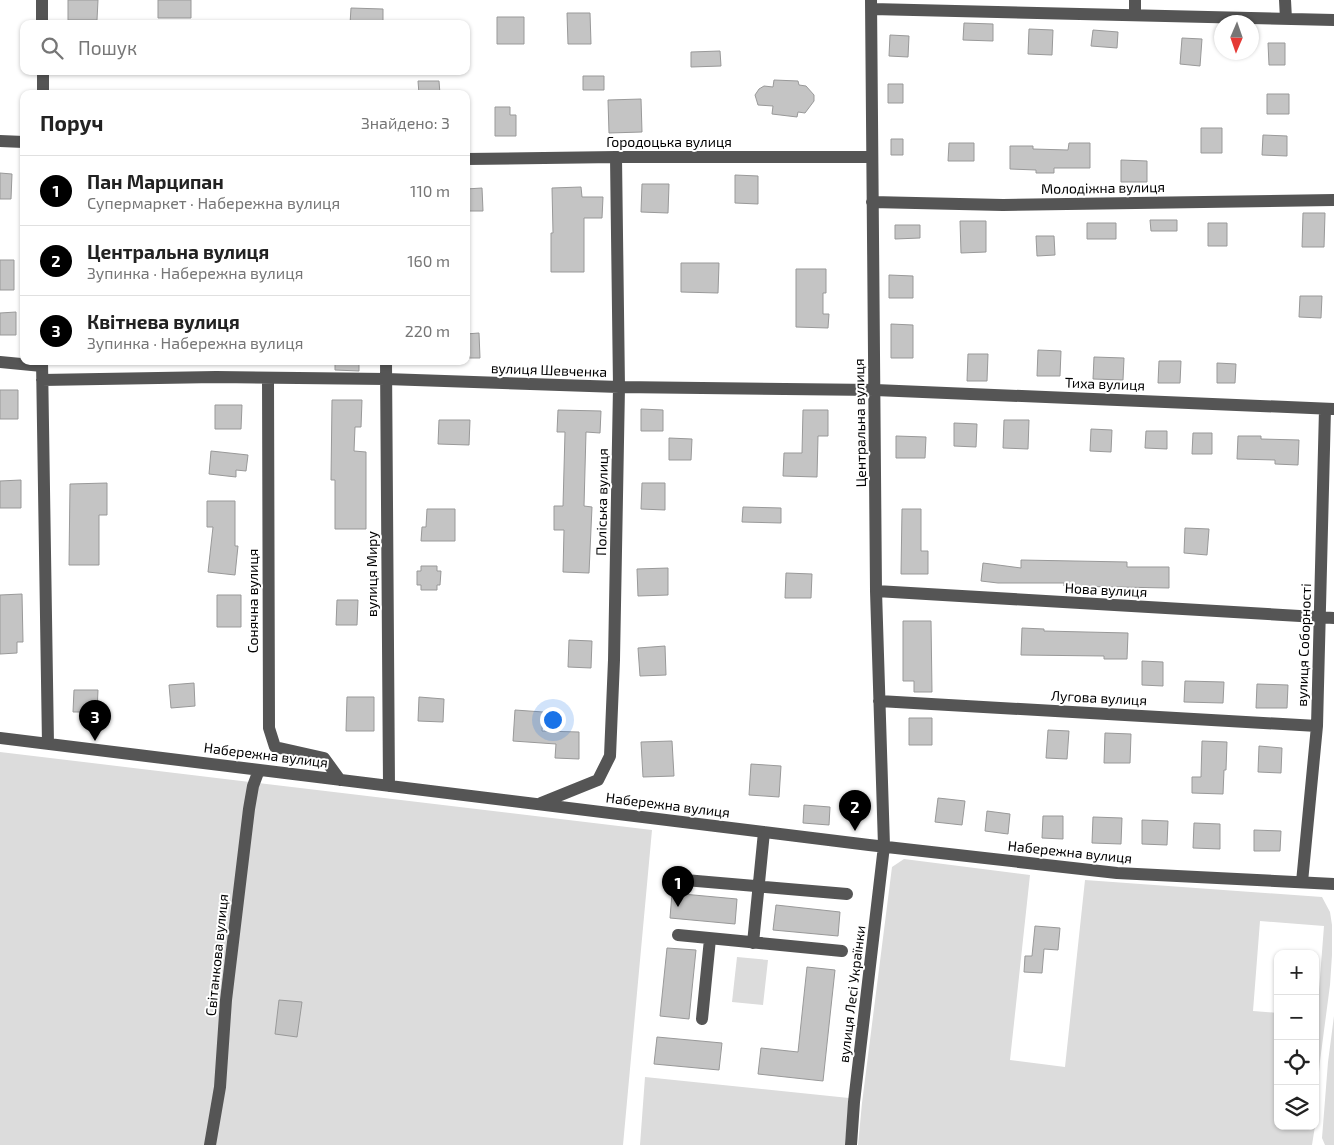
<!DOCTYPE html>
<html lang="uk">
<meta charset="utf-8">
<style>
body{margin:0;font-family:"Exo 2",sans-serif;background:#f2f2f2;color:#222}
.controls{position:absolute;right:15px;bottom:15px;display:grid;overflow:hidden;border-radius:10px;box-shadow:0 1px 4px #0004}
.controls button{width:45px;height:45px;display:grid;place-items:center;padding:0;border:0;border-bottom:1px solid #e0e0e0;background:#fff;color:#222;font:25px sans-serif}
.compass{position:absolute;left:1214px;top:15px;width:45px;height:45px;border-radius:50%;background:#fff;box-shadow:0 1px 4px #0004;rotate:182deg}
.you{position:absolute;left:552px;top:719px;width:18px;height:18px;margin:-12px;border:4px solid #fff;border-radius:50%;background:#1a73e8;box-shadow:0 0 0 8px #1a73e833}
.badge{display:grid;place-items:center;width:32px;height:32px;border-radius:50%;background:#000;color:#fff;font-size:16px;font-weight:700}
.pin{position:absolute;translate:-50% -41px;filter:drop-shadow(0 1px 2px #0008)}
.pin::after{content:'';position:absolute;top:26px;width:18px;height:15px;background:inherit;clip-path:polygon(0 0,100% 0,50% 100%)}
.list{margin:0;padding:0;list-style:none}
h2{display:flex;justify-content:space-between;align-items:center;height:65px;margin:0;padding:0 20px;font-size:21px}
h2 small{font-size:16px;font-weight:400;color:#767676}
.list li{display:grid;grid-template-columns:32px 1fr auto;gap:15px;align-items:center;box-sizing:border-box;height:70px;padding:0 20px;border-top:1px solid #e0e0e0}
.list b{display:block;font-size:19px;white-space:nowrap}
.list p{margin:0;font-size:16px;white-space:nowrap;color:#767676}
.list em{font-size:16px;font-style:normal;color:#767676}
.icon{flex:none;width:28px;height:28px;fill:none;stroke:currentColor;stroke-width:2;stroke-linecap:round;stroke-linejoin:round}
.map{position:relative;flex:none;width:1334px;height:1145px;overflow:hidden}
.search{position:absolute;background:#fff;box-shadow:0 1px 4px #0004;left:20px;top:20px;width:450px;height:55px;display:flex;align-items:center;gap:12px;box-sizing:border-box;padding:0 18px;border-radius:10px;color:#767676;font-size:19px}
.panel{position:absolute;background:#fff;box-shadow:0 1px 4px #0004;left:20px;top:90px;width:450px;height:275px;border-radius:10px}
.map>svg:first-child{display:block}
.green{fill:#dcdcdc}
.building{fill:#c4c4c4;stroke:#999}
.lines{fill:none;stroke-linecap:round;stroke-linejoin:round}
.minor{stroke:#555;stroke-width:12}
.labels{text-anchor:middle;stroke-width:4;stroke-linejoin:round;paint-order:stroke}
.street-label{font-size:14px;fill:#000;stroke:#fff}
</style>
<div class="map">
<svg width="1334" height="1145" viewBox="0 0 1334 1145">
<rect width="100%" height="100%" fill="#fff"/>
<path class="green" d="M0,752L652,830L623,1145H0Z
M904,859L1030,875L1010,1060L1065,1067L1085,880L1322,897L1330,912L1332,925V955L1330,985L1320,1061L1315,1117V1016H1317L1324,926L1260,921L1253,1011L1278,1013V1126H1315L1312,1145H858L862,1103L892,867Z
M737,957L768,960L763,1005L732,1002Z
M1334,1016V1145H1325L1322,1138L1328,1062Z
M645,1077L849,1098L845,1145H640Z"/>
<path class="building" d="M68,0H98L97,20H68Z
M158,0H191V18H158Z
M351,8L383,9V24H350Z
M567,13H590L591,44H568Z
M497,17H524V44H497Z
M964,23L993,24V41L963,40Z
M1029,29L1053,30L1052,55L1028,54Z
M1093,30L1118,32L1117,48L1091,46Z
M890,35L909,36L908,57L889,56Z
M1182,38L1202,39L1200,66L1180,64Z
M1268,43H1285V65H1269Z
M720,51L721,66L691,67V52Z
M583,76H604V90H583Z
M774,80L798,81L799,85L806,86L814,95V101L805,113L798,112L797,117L772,114L773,106L758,105L755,95L759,89L764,86L773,87Z
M418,81H439L440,94H419Z
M888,84H903V103H888Z
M1267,94H1289V114H1267Z
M641,99L642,132L609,133L608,100Z
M495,107H510V115H516V136H495Z
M1201,128H1222V153H1201Z
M1263,135L1287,136V156L1262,155Z
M891,139H903V155H891Z
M949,143H974V161H948Z
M1069,143H1090V168H1054V173H1036V170L1010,169V146H1033V149L1068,150Z
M1121,160L1147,161V182H1121Z
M0,173L12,174L11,199H0Z
M735,175L758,176V204L735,203Z
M642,184H669L668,213L641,212Z
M581,187L582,197H603L602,218H584V272H551V233H553L552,188Z
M482,188L483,211H466V189Z
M1303,213H1325L1324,247H1302Z
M1150,220H1177V231H1151Z
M960,221H986V252L961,253Z
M1087,223H1116V239H1087Z
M1208,223H1227V246H1208Z
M895,225H920V238L895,239Z
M1036,236H1054L1055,255L1037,256Z
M0,260H14V290H0Z
M681,263H719L718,293L681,292Z
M796,269H826V293H823V314H829L828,328L796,327Z
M889,275L913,276V298H889Z
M1300,296H1322L1321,318L1299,317Z
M16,312V335H0V313Z
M891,324L913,325V358H891Z
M479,333L480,358H469V356H466V334Z
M1038,350L1061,351L1060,376H1037Z
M968,354H988L987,381H967Z
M1094,357L1124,358L1123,380L1093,379Z
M335,361H359V371L335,370Z
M1159,361H1181L1180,383H1158Z
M1217,363L1236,364L1235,383H1217Z
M0,390H18V419H0Z
M332,400H362L361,427H355L354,451L366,452V529H335V480H331Z
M215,405H242L241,429H215Z
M641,409L663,410V431H641Z
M558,410L601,411L600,433L586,432L584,506L592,507L589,573L563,572L564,530H554V506H563L565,432H557Z
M803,410H828V436H818L817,477L783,476L784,453H802Z
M439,420H470L469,445L438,444Z
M1004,420H1029L1028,449L1003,448Z
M954,423L977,424L976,447L954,446Z
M1091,429L1112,430L1111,452L1090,451Z
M1146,431H1167V449L1145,448Z
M1193,433H1212V454H1192Z
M896,436L926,437L925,458H896Z
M1238,436H1261V439L1299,440L1298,465L1275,464V460L1237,459Z
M669,438L692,439L691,460H669Z
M211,451L248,455L246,471L236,470V477L209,474Z
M21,480V508H0V481Z
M107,483V515H99V565H69L70,484Z
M642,483H665V510L641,509Z
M207,501H235V546H238L235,575L208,572L213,527H207Z
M743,507L781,508V523L742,522Z
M427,509H455V541H421L422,527H426Z
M902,509H921V551H928V574H901Z
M1185,528L1209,529L1207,555L1184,553Z
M1021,560L1127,562V567H1169V588L1064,586V583H998L981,581L983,563L1021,568Z
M421,566H437V571H441L440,585H437V590H421V585H417V571H421Z
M668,568V595L638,596L637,569Z
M786,573L812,574L811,598H785Z
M22,594L23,642H17V653L0,654V595Z
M217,595H241V627H217Z
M337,600H358L357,625H336Z
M903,621H931L932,692H914V681H903Z
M1022,628L1044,629V631L1128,633L1127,659H1104V656L1021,655Z
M569,640L592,641L591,668L568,667Z
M665,646L666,675L640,676L638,648Z
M1142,661L1163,662V686L1142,685Z
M1185,681L1224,682L1223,703L1184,702Z
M194,683L195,706L171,708L169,685Z
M1257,684L1288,685L1287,708H1256Z
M74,690H98L97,712H73Z
M347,697H374V731H346Z
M419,697L444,699L443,722L418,721Z
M515,710L543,712L542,731L579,732V759L555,758L556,744L513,741Z
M909,718H932V745H909Z
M1048,730L1069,731L1067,759L1046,758Z
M1105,733L1131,734L1130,763H1104Z
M672,741L674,776L643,777L641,742Z
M1202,741L1227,742L1226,770H1224L1223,794L1192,793V777H1201Z
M1259,746L1282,748L1281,773L1258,772Z
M751,764L781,766L779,797L749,795Z
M938,798L965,801L962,825L935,822Z
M804,805L830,807L829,825L803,823Z
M987,811L1010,814L1008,834L985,831Z
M1043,816H1063V839L1042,838Z
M1093,817L1122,818L1121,844L1092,843Z
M1142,820L1168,821L1167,845L1142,844Z
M1194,823L1220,824V849L1193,848Z
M1254,830L1281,831L1280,851H1254Z
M672,893L737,899L735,924L670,918Z
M776,905L840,912L838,936L773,930Z
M1035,926L1060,928L1058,950L1044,949L1042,973L1024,972L1025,956H1032Z
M667,948L696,950L689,1019L660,1016Z
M807,967L835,970L823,1081L758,1074L761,1048L798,1052Z
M279,1000L302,1002L297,1037L275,1034Z
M657,1037L722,1043L719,1070L654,1064Z"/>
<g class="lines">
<path class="minor" d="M42,0V24
M1135,0V15
M1285,0L1286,19
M872,9L1334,20
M43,71V94
M0,141L24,142
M466,159L616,157H872
M872,202L1003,205L1334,200
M42,361L48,744
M386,361L389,786
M0,362L42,366
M268,378L269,728L275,747L324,758L340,780
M42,380L216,377L386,379L619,387L875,390L1334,409
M876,591L1334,618
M879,701L1317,726
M0,738L869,845L1117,873L1334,884
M541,803L598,780L610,756L614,660L619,387L616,157
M685,880L847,894
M1302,882L1317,726L1325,409
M678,935L842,951
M753,943L764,832
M702,1019L710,939
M210,1145L220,1087L226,1000L249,809L253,786L259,770
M851,1145L854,1102L884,846L876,591L871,0"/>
</g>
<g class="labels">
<g class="street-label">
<text x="669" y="147">Городоцька вулиця</text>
<text transform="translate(1103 188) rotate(-1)" y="5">Молодіжна вулиця</text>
<text transform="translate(549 370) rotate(2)" y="5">вулиця Шевченка</text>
<text transform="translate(1105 384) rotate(2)" y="5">Тиха вулиця</text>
<text transform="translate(860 423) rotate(-91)" y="5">Центральна вулиця</text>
<text transform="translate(602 502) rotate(-89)" y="5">Поліська вулиця</text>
<text transform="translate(372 574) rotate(-90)" y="5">вулиця Миру</text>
<text transform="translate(1106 590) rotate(3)" y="5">Нова вулиця</text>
<text transform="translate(253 601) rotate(-90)" y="5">Сонячна вулиця</text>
<text transform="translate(1304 645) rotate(-88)" y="5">вулиця Соборності</text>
<text transform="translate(1099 698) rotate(3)" y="5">Лугова вулиця</text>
<text transform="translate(266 755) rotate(7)" y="5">Набережна вулиця</text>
<text transform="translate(668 805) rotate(7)" y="5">Набережна вулиця</text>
<text transform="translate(1070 852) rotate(6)" y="5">Набережна вулиця</text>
<text transform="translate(217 955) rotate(-84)" y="5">Світанкова вулиця</text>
<text transform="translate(852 994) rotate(-83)" y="5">вулиця Лесі Українки</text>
</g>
</g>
</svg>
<div class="controls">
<button>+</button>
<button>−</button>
<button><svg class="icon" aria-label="locate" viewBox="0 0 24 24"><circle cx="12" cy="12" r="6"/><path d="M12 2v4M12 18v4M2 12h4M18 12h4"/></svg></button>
<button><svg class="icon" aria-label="layers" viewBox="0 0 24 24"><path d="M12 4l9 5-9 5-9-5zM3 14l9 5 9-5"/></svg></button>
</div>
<svg class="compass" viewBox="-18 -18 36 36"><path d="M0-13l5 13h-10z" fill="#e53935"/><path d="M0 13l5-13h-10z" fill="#767676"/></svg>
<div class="you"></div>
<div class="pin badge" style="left:678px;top:907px">1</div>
<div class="pin badge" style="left:855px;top:831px">2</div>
<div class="pin badge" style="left:95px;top:741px">3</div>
<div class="search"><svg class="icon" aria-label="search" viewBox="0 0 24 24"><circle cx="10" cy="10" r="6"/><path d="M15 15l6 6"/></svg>Пошук</div>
<section class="panel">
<h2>Поруч<small>Знайдено: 3</small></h2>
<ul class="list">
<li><span class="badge">1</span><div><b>Пан Марципан</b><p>Супермаркет · Набережна вулиця</p></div><em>110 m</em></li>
<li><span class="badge">2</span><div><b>Центральна вулиця</b><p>Зупинка · Набережна вулиця</p></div><em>160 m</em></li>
<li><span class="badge">3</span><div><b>Квітнева вулиця</b><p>Зупинка · Набережна вулиця</p></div><em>220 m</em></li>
</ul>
</section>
</div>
